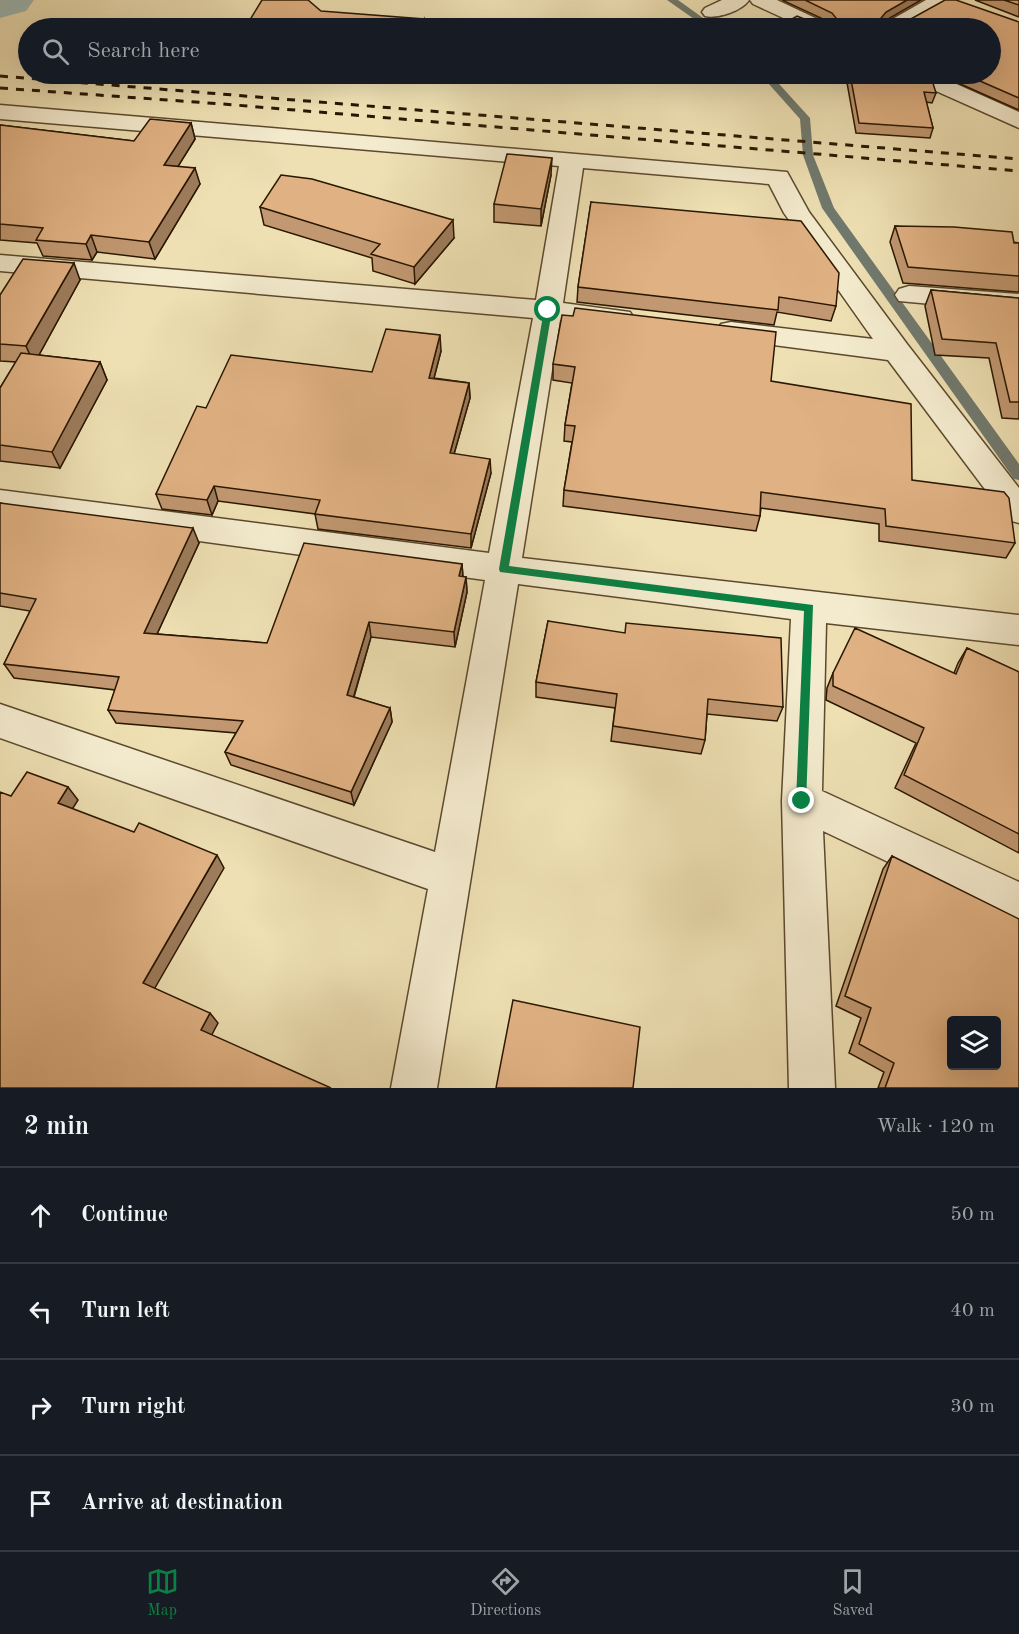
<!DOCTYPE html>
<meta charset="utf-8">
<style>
body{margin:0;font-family:"Old Standard TT",serif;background:#242831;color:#f1f3f6}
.controls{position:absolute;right:18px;bottom:18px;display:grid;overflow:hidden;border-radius:6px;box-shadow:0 6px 24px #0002}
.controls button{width:54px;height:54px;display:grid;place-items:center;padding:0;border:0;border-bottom:2px solid #363941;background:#171b24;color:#f1f3f6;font:30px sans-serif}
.stop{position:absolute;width:18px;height:18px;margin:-14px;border:4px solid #0b8043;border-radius:50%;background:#fff}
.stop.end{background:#0b8043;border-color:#fff;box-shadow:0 2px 6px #0008}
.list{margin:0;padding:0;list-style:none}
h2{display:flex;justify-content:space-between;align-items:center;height:78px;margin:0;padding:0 24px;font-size:26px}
h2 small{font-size:20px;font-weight:400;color:#9ea1a6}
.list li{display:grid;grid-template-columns:39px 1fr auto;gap:18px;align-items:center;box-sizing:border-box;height:96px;padding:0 24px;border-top:2px solid #363941}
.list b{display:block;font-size:22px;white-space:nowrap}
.list em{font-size:20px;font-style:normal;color:#9ea1a6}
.icon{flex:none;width:33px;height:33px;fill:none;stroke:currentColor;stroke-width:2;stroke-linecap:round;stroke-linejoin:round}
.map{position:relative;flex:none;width:1019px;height:1088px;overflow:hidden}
.search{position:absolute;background:#171b24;box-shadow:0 6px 24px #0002;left:18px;right:18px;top:18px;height:66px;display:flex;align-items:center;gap:15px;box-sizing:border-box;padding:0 21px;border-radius:33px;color:#9ea1a6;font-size:22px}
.sheet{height:462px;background:#171b24}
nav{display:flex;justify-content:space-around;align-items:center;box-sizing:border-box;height:84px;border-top:2px solid #363941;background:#171b24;font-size:16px;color:#9ea1a6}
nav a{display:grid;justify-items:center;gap:3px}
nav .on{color:#0b8043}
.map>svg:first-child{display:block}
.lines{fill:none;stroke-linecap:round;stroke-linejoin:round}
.stream{fill:#70796e;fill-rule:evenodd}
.river{fill:#9ebbb7;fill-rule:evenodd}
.street-casing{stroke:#5b492d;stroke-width:3}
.street{fill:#f4ebce;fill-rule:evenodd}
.rail{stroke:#2a1700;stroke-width:3;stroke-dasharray:8 8;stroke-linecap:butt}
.wall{fill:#c19871;stroke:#2a1700;stroke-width:1.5}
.shaded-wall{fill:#9d7c5c;stroke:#2a1700;stroke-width:1.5}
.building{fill:#e0b183;stroke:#2a1700;stroke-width:1.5;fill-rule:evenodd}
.route{fill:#0b8043}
</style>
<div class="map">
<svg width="1019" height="1088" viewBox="0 0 1019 1088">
<rect width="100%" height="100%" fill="#eee0b3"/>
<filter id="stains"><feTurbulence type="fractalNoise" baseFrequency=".00333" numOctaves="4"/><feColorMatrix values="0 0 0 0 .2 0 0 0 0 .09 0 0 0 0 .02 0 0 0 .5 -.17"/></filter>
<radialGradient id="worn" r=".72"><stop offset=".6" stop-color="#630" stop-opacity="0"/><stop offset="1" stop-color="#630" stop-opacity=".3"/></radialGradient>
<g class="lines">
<path class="stream" d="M667,0H678L717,28H707Z
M760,74H770L810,118L813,155L834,208L1019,464V480L1014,479L822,208L803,155L800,119Z"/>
<path class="river" d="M0,0H34L26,11L0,18Z"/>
<g class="street-casing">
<path id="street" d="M722,0H749C742,11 717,19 705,16L702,12L705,8Z
M750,0H777L828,24L831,28H805L753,4Z
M926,0H951L948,4L905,28H881L884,24Z
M906,74H934L1019,112V128L909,79Z
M0,105L787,172L809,212L907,344L1019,488V523L1008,520L888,360L721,338L717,331L721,324L731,322L873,339L784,213L769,184L583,168L563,303L630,312L634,318L630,324L620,327L560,320L522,558L1019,615V645L826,623L822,791L1019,882V924L823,831L835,1088H789L782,801L791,619L518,584L437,1088H391L428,889L0,738V704L435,852L485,580L0,514V490L489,553L533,318L0,271V255L536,300L559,166L0,119Z
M909,286L1019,294V312L899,301L895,295L899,289Z"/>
</g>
<use href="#street" class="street"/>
<path class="rail" d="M0,76L1019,159
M0,88L223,104L1019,171"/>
</g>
<path class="wall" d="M782,0H921L886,20L1019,22V110L938,74H990L825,20Z
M975,0H1019V17Z
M300,74H414L410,82Z
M810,74H917L936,93L932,103L926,102L933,128L930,138L856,133L846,77L813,79Z
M191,123L195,139L178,166L200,184L155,259L97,252L92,260L43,256L37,243L0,240V125L134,141Z
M551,175L541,226L494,222V204Z
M591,202L836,306L831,321L777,312L774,325L577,302L578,287Z
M260,207L454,238L415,284L373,271L372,258L264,225Z
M895,226L1019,243V292L903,283L890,242Z
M80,280L39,355L100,362L107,380L60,468L0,461V388L16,362L0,361V295Z
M931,290L1019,298V419L1002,418L989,358L935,355L925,306Z
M441,351L434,378L469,383L470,398L454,454L491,473L471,548L318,529L315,514L218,501L212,515L162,509L156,494L206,408L372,372Z
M553,364L771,381L912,480L1015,543L1006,558L879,541V524L761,508L760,516L756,531L563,506L564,490L572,442L564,441L565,425L572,383L553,380Z
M0,503L199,543L157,634L267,643L462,564L463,577H466L467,592L455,647L371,637L354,697L390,708L392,722L354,805L231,765L225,752L236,733L116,723L108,710L115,690L14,678L4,664L30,611L0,606Z
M548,621L783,707L777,721L707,714L705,740L701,754L611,741L615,708L536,697V682Z
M967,648L1019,672V853L895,788L916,743L826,700L827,688L833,673H954L958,663Z
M892,856L1019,1088H878L884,1072L849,1053L861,1018L836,1006L883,869Z"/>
<path class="shaded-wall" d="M907,0H921L883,22L881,18L886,12Z
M424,19L425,28H420Z
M410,74H414L410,82Z
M191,123L195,139L169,181L164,165Z
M552,158L551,175L541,226V209Z
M195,168L200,184L155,259L149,242Z
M453,220L454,238L415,284L414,267Z
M91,235L97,252L92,260L86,244Z
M74,263L80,280L34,364L26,346Z
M440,335L441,351L430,393L429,378Z
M100,362L107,380L60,468L52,452Z
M469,383L470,398L450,468V453Z
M490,459L491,473L471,548V534Z
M214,486L218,501L212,515L207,500Z
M193,528L199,543L151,647L144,633Z
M462,564L463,579L459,576Z
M466,577L467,592L455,647L454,632Z
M369,622L371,637L350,709L347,695Z
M390,708L392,722L354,805L351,792Z
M68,787L78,800L68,816L58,803Z
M217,855L224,868L152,993L143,983Z
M210,1013L218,1023L209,1040L201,1030Z"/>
<path class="building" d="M262,0H308L321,11L424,19L420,28H245Z
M805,0H907L886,12L881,18L884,20H909L945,0H956L1019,22V98L964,74H990V28H776L797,16L807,20H833L836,18L832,13Z
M1004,0H1019V5Z
M850,74H917L932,80L936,93L924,92L933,128L859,123Z
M150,119L191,123L164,165L195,168L149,242L91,235L86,244L36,240L43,228L0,224V125L134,141Z
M507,154L552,158L541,209L494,204Z
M281,175L312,179L453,220L414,267L371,254L380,244L260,207Z
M591,202L801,221L839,273L836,306L779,297L778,310L578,287Z
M895,226L954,227L1012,232L1014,243H1019V276L908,267Z
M23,259L74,263L26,346L0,344V295Z
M931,290L1019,298V402H1010L996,343L942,339Z
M575,308L776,332L771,381L911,404L912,480L1004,492L1009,498L1015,543L886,526L885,509L761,492L760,516L564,490L575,426L565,425L575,367L553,364L562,315L573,316Z
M386,329L440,335L429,378L469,383L450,453L490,459L471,534L315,514L320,500L214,486L207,500L156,494L197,406L206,408L231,355L372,372Z
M21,353L100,362L52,452L0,445V388Z
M0,503L193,528L144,633L267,643L304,543L462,564L459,576L466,577L454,632L369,622L347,695L390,708L351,792L225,752L243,721L108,710L119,677L4,664L36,599L0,593Z
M548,621L625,633L626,623L781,638L783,707L708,699L705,740L613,726L617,694L536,682Z
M855,628L956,674L967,648L1019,672V834L904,775L924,728L833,686V673Z
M27,772L68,787L58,803L134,832L139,823L217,855L143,983L210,1013L201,1030L331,1088H0V792L11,796Z
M892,856L1019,919V1088H885L894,1063L859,1044L871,1008L845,996ZM951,1020H996V1065H951Z
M513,1000L640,1027L633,1088H496Z"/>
<path class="route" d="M548,307L552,310L509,566L813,605L806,805L802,806L796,801L804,611L500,572L499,569L544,310Z"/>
<rect width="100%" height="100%" filter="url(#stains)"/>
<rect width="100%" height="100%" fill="url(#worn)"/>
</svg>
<div class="controls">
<button><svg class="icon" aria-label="layers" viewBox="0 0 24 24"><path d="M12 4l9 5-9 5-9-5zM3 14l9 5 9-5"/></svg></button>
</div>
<div class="stop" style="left:548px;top:310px"></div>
<div class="stop end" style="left:802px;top:801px"></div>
<div class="search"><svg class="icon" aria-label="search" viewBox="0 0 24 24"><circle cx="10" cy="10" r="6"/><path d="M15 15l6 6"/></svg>Search here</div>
</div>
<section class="sheet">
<h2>2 min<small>Walk · 120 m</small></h2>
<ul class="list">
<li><svg class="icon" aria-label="ahead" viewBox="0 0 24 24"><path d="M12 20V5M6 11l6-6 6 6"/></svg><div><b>Continue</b></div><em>50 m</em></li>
<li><svg class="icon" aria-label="left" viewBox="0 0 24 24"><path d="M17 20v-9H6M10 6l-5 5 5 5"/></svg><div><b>Turn left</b></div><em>40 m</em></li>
<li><svg class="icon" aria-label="right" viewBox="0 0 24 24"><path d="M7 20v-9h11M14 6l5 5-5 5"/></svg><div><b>Turn right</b></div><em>30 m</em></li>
<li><svg class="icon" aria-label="arrive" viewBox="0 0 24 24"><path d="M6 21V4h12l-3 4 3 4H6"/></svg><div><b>Arrive at destination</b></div></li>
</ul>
</section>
<nav>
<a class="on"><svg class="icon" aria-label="map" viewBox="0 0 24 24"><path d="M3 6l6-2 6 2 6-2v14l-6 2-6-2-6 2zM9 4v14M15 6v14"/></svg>Map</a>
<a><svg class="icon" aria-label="directions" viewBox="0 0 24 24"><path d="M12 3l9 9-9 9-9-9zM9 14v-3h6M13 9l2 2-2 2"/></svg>Directions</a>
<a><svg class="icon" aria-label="saved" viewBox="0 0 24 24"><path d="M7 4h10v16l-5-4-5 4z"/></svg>Saved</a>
</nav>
